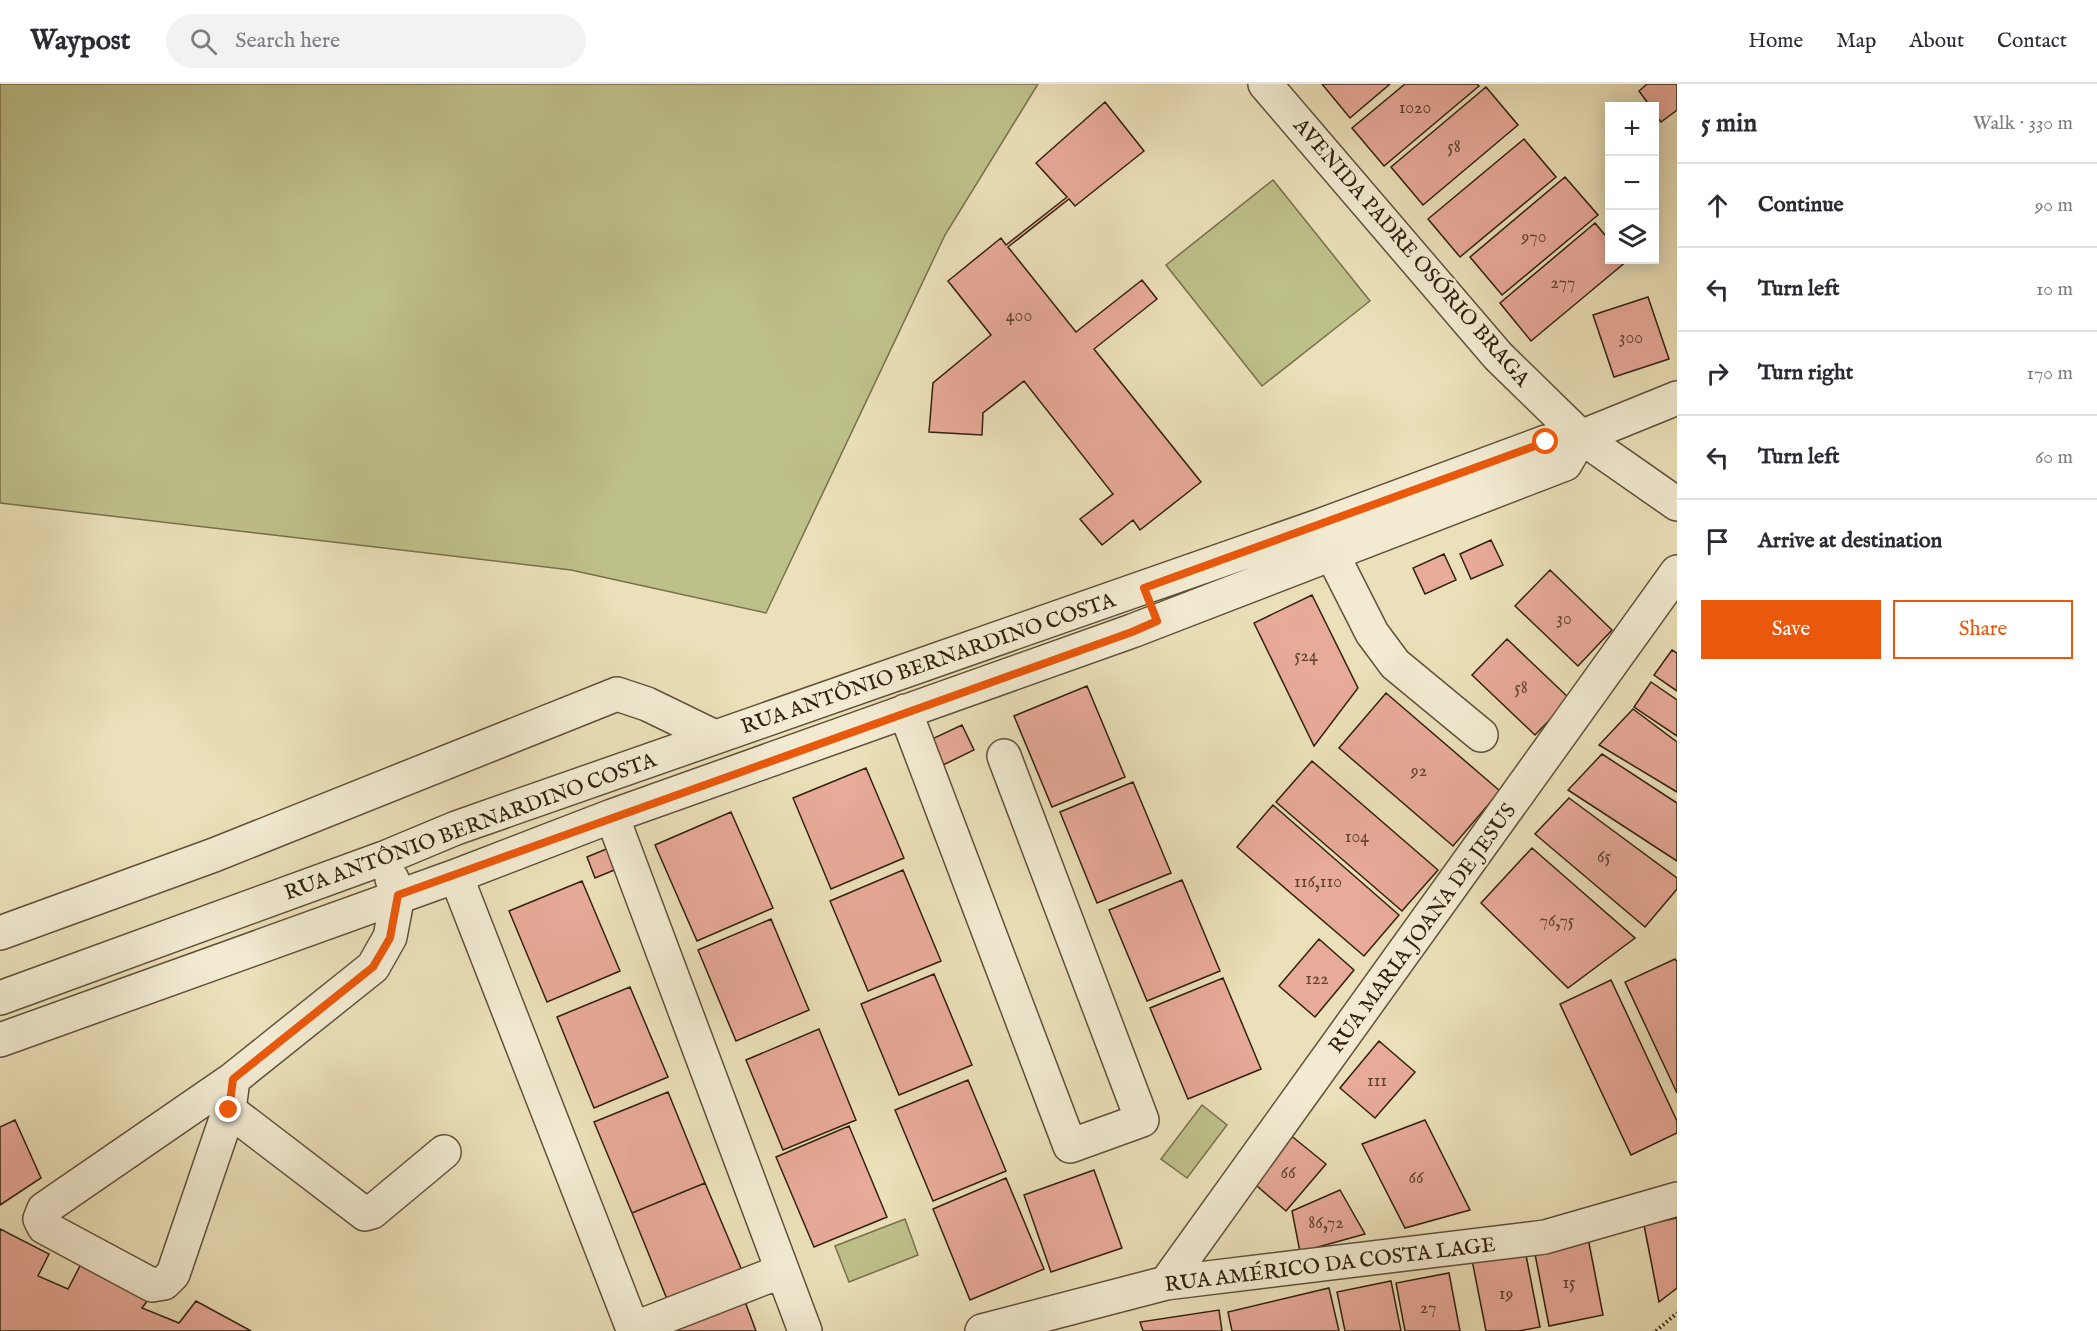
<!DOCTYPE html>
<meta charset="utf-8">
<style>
body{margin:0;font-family:"IM FELL English",serif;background:#f2f2f3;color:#2b2b33}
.controls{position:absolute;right:18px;top:18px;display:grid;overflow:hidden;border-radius:0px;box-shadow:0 3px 15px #0003}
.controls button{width:54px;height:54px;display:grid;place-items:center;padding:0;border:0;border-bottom:2px solid #e1e1e2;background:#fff;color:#2b2b33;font:30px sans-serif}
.stop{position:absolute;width:18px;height:18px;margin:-14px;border:4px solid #ea580c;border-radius:50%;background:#fff}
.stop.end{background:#ea580c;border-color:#fff;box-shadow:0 2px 6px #0008}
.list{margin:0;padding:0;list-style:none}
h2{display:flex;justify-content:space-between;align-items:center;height:78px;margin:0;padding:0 24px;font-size:26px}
h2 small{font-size:20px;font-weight:400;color:#7c7c81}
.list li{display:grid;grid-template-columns:39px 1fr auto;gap:18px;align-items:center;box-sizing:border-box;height:84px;padding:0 24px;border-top:2px solid #e1e1e2}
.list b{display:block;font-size:22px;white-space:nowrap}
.list em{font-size:20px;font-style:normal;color:#7c7c81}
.actions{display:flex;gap:12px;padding:18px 24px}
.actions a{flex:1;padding:14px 0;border:2px solid #ea580c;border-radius:0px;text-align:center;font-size:21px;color:#ea580c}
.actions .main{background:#ea580c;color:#fff}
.icon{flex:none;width:33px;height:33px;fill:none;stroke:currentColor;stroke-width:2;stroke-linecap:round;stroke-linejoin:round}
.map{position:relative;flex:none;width:1677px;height:1247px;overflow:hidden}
header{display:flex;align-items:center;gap:36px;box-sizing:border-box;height:84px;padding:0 30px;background:#fff;border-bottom:2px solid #e1e1e2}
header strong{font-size:28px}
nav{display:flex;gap:33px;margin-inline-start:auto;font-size:21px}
.search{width:420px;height:54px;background:#f2f2f3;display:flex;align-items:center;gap:15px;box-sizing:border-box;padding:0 21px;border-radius:33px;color:#7c7c81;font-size:22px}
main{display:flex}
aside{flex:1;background:#fff}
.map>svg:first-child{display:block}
.green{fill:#bec08a;stroke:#78704c;stroke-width:1.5}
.building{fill:#e8aa99;stroke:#32210f;stroke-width:1.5}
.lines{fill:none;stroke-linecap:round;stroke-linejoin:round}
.minor-casing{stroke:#60513a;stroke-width:36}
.path{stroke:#32210f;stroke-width:4;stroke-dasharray:1.5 3;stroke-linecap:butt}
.minor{stroke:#f2ebd2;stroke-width:33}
.route{stroke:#ea580c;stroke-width:8}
.labels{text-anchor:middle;stroke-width:5;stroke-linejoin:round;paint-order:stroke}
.number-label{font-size:18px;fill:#604332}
.street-label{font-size:21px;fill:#32210f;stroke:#f2ebd2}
</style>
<header>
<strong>Waypost</strong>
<div class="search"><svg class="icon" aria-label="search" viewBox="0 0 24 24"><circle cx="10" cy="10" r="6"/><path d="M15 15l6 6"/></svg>Search here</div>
<nav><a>Home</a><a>Map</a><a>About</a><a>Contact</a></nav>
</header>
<main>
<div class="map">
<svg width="1677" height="1247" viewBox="0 0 1677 1247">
<rect width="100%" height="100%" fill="#ebe0b9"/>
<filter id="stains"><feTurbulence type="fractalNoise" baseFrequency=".00333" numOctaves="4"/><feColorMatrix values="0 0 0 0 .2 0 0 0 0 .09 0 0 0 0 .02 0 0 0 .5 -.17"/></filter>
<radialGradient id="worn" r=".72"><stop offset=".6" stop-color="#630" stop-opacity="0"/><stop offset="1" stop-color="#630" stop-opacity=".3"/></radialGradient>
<path class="green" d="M0,0H1038L945,151L766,529L571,486L0,419Z
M1273,96L1370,217L1262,302L1166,181Z
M1202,1021L1227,1041L1187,1094L1161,1075Z
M905,1135L918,1171L849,1198L835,1162Z"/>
<path class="building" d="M1322,0H1390L1350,34Z
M1405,0H1477L1479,2L1384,82L1352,44Z
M1647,0H1677V26L1661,38L1654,29V22H1650L1639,7Z
M1486,3L1518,41L1423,121L1391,83Z
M1105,18L1144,67L1075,122L1069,115L1008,163L1076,248L1142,196L1157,215L1094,265L1201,398L1140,446L1133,436L1102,461L1080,435L1113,410L1024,297L983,329L982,351L929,348L933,299L991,251L948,197L1001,154L1006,161L1067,113L1036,79Z
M1524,55L1556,93L1460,173L1428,135Z
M1565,93L1598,131L1502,211L1470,173Z
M1595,139L1610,157V176L1627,177L1531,257L1500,219Z
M1648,213L1669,275L1614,293L1593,231Z
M1491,456L1503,481L1471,495L1460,470Z
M1444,470L1456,496L1425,510L1413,484Z
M1550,486L1612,546L1578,582L1515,522Z
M1312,511L1358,604L1314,662L1254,539Z
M1507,555L1570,615L1535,651L1472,591Z
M1672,566L1677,569V607L1654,591Z
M1651,598L1677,616V652L1634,623Z
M1087,602L1125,693L1052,723L1014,632Z
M1386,609L1500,707L1453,762L1339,664Z
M1633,625L1677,658V708L1599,661Z
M962,641L974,666L943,681L932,655Z
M1602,670L1677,719V777L1568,706Z
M1312,677L1438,786L1402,827L1276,718Z
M866,684L904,774L831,805L793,714Z
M1133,698L1171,789L1097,819L1060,728Z
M1569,714L1677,794V805L1645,843L1535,750Z
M1273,721L1399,831L1364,872L1237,763Z
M731,728L773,824L697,857L655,761Z
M616,761L624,782L595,794L587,773Z
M1532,764L1635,854L1568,904L1481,819Z
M903,786L941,877L868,907L830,817Z
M1182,796L1220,887L1147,917L1109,826Z
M582,797L620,887L547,918L509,827Z
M771,835L809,926L736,957L698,866Z
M1319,855L1354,886L1315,933L1279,902Z
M1675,875L1677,878V1009L1625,898Z
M934,890L972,981L899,1011L861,920Z
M1223,894L1261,985L1188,1015L1150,924Z
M1611,896L1677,1037V1049L1631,1071L1560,920Z
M630,903L668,993L594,1024L557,933Z
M819,945L856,1036L783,1066L746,976Z
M1379,957L1415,988L1375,1034L1340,1004Z
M968,996L1006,1087L933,1117L895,1026Z
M668,1008L705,1099L632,1129L594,1038Z
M15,1036L41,1094L0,1121V1043Z
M1425,1036L1470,1126L1405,1144L1362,1060Z
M849,1042L887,1133L814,1163L776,1073Z
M1289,1050L1326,1080L1286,1127L1250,1096Z
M1094,1086L1122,1164L1051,1188L1024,1111Z
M1006,1094L1044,1185L970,1216L933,1125Z
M705,1099L743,1189L669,1220L632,1129Z
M1340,1106L1365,1150L1300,1168L1292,1127Z
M1677,1134V1204L1659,1218L1644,1141Z
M0,1145L49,1170L38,1192L68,1205L81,1180L151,1212L142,1224L179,1239L196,1217L251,1247H0Z
M1588,1154L1603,1231L1549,1242L1534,1165Z
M1525,1166L1540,1243L1519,1247H1486L1472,1176Z
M1449,1189L1460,1247H1405L1396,1199Z
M1391,1197L1401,1247H1345L1337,1208Z
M1329,1204L1339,1247H1232L1228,1228Z
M744,1215L756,1247H661Z
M1219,1226L1222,1247H1143L1140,1238Z"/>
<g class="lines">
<g class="minor-casing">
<path id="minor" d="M1265,0L1498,272L1581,353L1677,420
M1332,470L1372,549L1395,580L1481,651
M905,627L1070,1062L1142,1036L1004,672
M612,732L805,1247
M456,792L633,1245L782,1187
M0,849L214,771L617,610L647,620L715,653
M0,914L384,774L456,744L1319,442L1546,358L1581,353L1677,314
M0,956L456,792L612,732L1132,547L1565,380L1581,353
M233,995L229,1026L173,1190L164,1199L152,1201L44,1143L40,1135L44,1125L233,995L373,883L390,853L398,811L392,795
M229,1026L365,1130L372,1128L444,1068
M1166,1199L1677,488
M982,1247L1166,1199L1545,1153L1677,1115"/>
</g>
<path class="path" d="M1656,1247L1677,1229"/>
<use href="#minor" class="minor"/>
</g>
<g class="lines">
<path class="route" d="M229,1026L233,995L373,883L390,854L398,811L1132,548L1157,537L1144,504L1546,358"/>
</g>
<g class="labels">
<g class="number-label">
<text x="1415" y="29">1020</text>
<text x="1454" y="68">58</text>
<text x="1534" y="158">970</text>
<text x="1563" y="204">277</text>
<text x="1019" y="237">400</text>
<text x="1631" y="259">300</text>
<text x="1564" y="540">30</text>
<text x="1306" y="577">524</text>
<text x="1521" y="609">58</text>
<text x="1419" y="692">92</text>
<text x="1357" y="758">104</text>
<text x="1604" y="778">65</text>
<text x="1318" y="803">116,110</text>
<text x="1557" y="842">76,75</text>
<text x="1317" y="900">122</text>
<text x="1377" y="1002">111</text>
<text x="1288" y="1094">66</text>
<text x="1416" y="1099">66</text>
<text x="1326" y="1144">86,72</text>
<text x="1569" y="1204">15</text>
<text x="1506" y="1215">19</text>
<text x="1428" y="1229">27</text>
</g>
<g class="street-label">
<text transform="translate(1412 168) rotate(49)" y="7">AVENIDA PADRE OSÓRIO BRAGA</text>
<text transform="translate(928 579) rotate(-19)" y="7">RUA ANTÔNIO BERNARDINO COSTA</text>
<text transform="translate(470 742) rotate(-20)" y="7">RUA ANTÔNIO BERNARDINO COSTA</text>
<text transform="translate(1422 844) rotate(-54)" y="7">RUA MARIA JOANA DE JESUS</text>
<text transform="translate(1330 1180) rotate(-7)" y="7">RUA AMÉRICO DA COSTA LAGE</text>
</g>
</g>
<rect width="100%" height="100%" filter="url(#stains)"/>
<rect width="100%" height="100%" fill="url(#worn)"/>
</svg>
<div class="controls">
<button>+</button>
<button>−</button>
<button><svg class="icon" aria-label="layers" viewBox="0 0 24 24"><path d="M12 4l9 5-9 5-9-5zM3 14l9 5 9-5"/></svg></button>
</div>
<div class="stop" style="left:1546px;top:358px"></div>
<div class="stop end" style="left:229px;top:1026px"></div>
</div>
<aside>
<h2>5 min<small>Walk · 330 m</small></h2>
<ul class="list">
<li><svg class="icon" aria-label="ahead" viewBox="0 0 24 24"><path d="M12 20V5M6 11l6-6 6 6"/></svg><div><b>Continue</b></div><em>90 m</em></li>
<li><svg class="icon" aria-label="left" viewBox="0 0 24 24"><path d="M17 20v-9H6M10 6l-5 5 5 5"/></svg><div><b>Turn left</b></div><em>10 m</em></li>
<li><svg class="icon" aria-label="right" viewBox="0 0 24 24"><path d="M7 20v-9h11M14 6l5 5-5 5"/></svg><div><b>Turn right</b></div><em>170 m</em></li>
<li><svg class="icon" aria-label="left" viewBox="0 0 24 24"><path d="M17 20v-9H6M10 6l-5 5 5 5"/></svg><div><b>Turn left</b></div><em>60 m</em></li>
<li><svg class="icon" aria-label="arrive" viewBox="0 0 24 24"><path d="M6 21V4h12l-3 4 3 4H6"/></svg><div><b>Arrive at destination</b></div></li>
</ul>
<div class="actions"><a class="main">Save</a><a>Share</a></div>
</aside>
</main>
